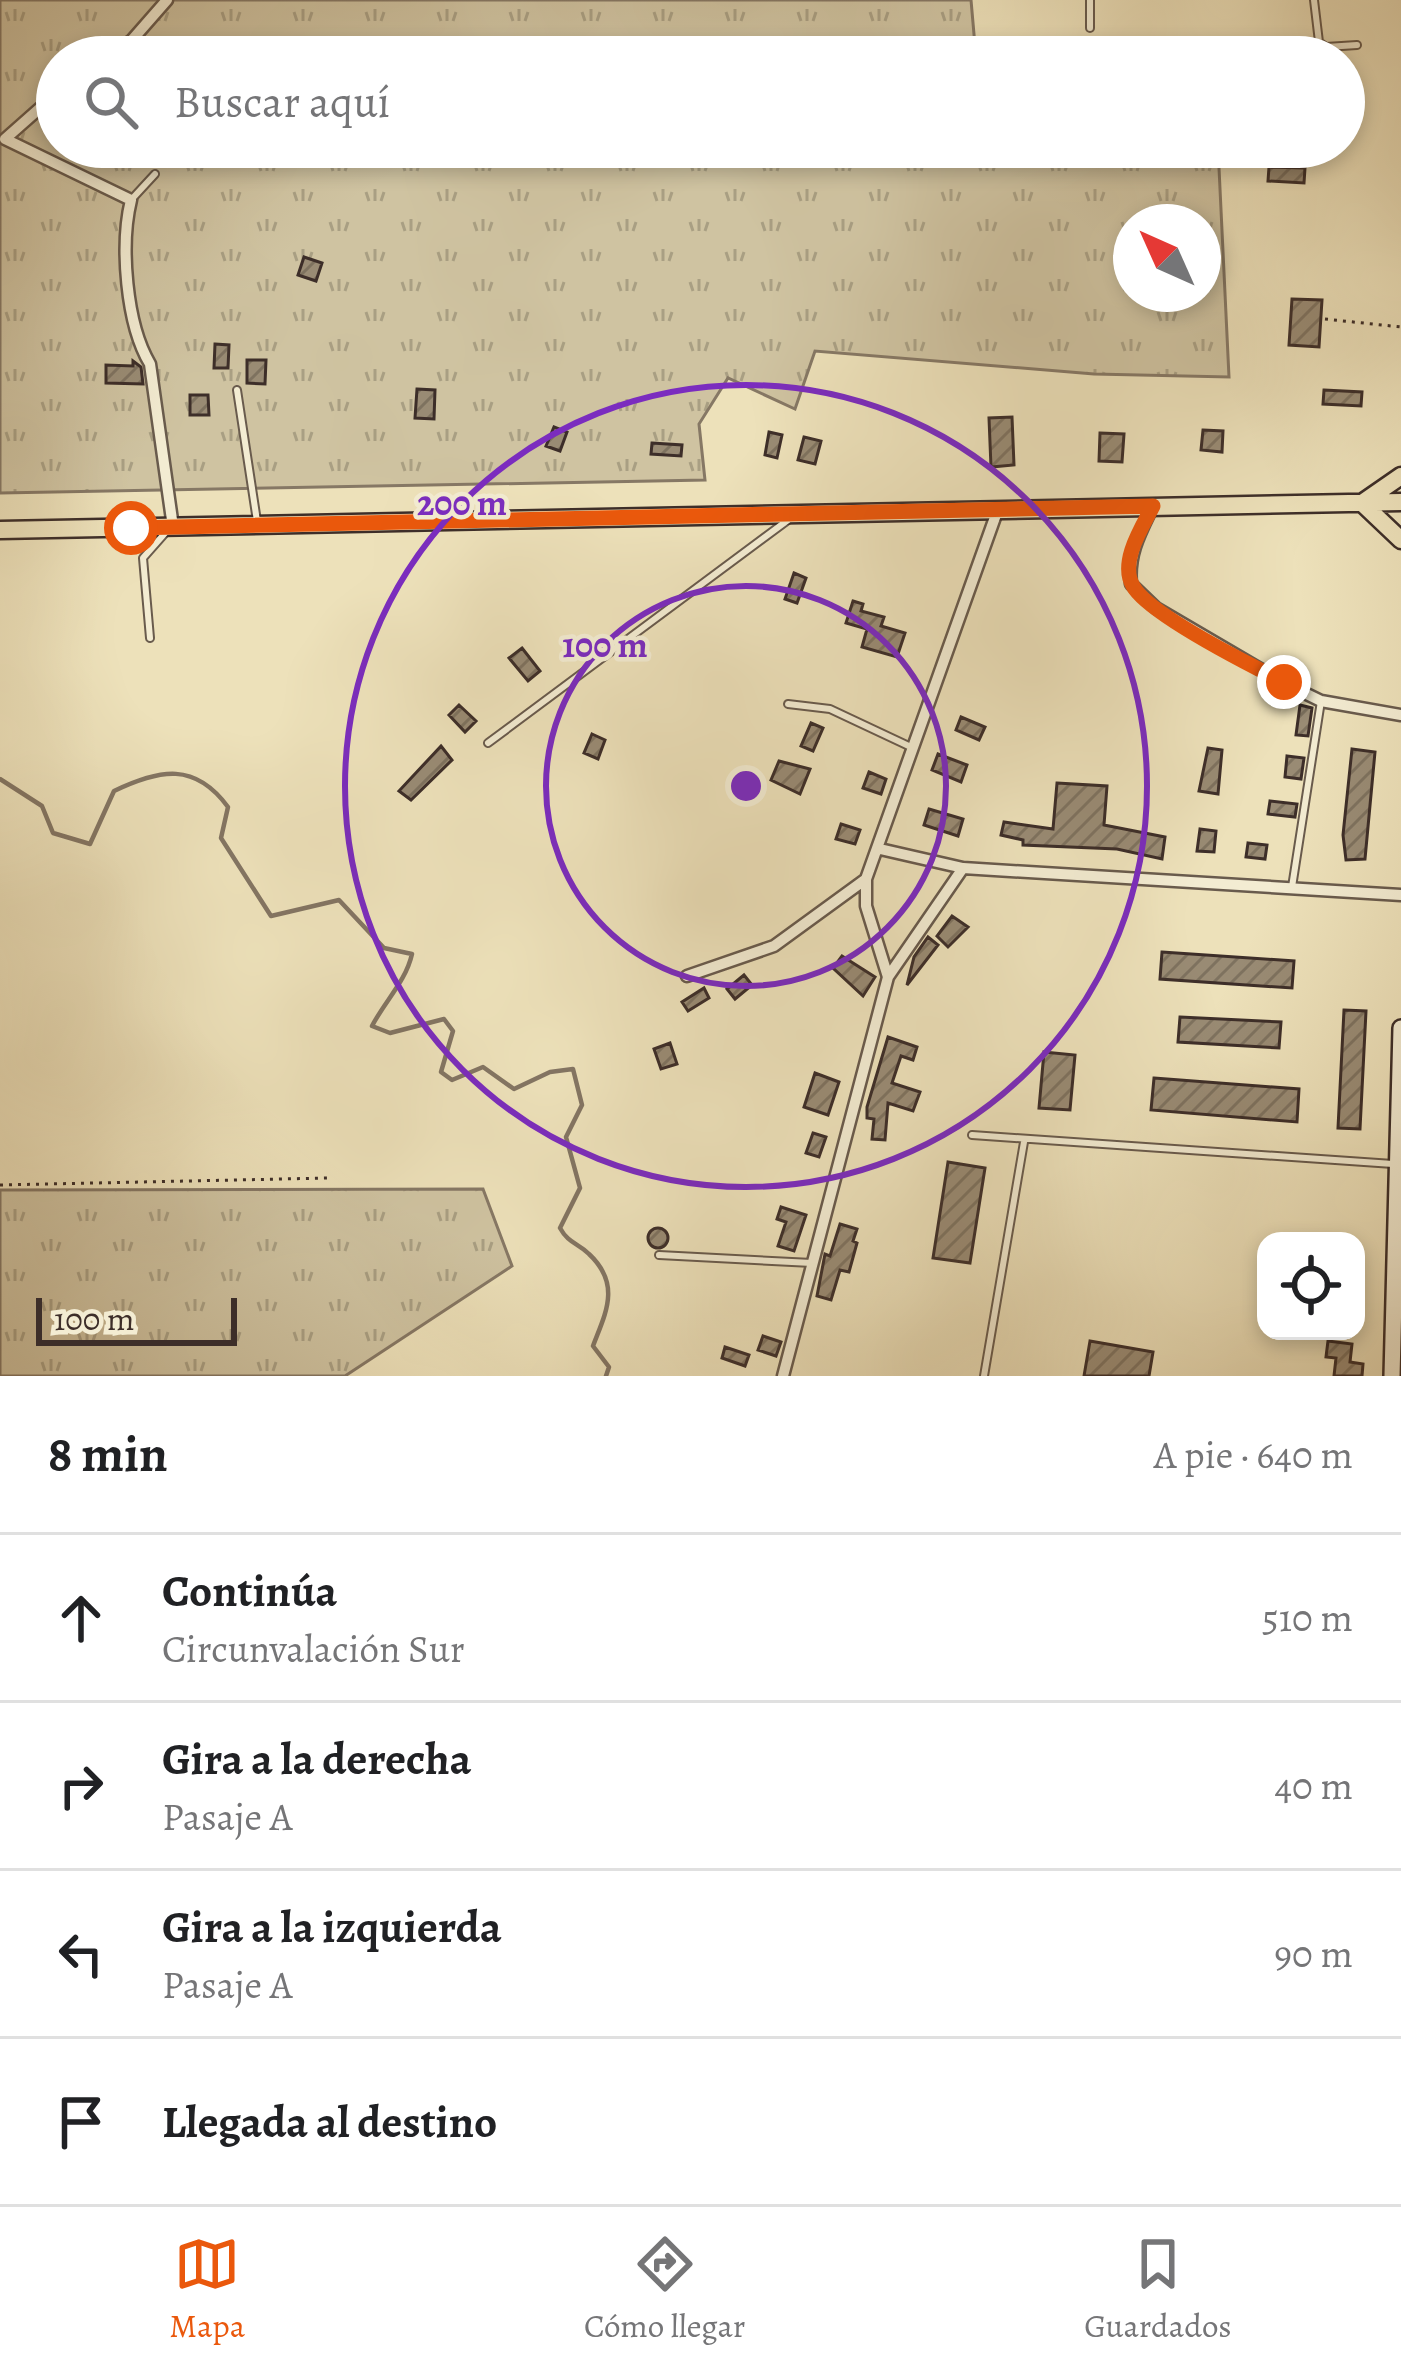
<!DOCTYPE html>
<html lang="es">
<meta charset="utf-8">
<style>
body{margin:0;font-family:Alegreya,serif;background:#f2f2f2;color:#202124}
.controls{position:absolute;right:36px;bottom:36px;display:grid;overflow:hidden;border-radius:24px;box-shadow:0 6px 18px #0003}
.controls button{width:108px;height:108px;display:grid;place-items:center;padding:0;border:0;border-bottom:3px solid #e0e0e0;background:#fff;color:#202124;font:60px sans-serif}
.compass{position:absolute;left:1113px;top:204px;width:108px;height:108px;border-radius:50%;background:#fff;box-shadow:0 6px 18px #0003;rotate:315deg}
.scale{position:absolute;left:36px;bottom:30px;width:201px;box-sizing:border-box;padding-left:12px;border:6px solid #3d2e29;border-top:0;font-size:33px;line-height:42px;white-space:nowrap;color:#3d2e29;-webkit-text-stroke:9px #f3ecd2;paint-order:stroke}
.stop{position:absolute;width:36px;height:36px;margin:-27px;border:9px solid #ea580c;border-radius:50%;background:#fff}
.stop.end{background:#ea580c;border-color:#fff;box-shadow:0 3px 12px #0008}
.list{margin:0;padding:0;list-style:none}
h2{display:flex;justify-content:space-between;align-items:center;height:156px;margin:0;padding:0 48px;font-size:51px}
h2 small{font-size:39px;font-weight:400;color:#757577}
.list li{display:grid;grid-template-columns:78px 1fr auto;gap:36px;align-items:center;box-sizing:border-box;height:168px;padding:0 48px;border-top:3px solid #e0e0e0}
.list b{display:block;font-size:45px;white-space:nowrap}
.list p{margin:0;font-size:39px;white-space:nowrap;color:#757577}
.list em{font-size:39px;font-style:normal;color:#757577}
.icon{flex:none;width:66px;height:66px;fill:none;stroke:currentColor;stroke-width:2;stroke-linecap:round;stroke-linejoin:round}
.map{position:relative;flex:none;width:1401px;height:1376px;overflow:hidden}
.search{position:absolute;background:#fff;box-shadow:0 6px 18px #0003;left:36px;right:36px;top:36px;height:132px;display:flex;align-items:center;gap:30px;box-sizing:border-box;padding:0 42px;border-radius:66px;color:#757577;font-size:45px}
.sheet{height:828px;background:#fff}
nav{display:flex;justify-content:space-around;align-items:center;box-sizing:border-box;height:168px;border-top:3px solid #e0e0e0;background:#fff;font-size:33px;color:#757577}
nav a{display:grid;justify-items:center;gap:6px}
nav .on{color:#ea580c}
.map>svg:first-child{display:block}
.grass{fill:url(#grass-tufts);stroke:#867865;stroke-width:3;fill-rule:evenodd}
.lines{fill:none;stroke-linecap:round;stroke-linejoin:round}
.stream{stroke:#837563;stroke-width:4.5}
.building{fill:url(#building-hatch);stroke:#3d2e29;stroke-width:3}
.lane-casing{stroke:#695b4d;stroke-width:10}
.street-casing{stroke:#695b4d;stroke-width:15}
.secondary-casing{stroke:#3d2e29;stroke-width:20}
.primary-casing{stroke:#3d2e29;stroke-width:21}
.path{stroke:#3d2e29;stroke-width:3;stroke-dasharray:3 6;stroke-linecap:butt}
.lane{stroke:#f3ecd2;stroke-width:6}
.street{stroke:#f3ecd2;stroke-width:10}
.secondary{stroke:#f3ecd2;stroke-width:15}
.primary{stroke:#ede1ba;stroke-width:16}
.route{stroke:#ea580c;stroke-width:15}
.ring{fill:none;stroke:#7b2cbf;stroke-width:6}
.centre{fill:#7b2cbf;stroke:#f3ecd2;stroke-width:6}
.ring-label{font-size:36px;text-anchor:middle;font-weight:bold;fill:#7b2cbf;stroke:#f3ecd2;stroke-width:9;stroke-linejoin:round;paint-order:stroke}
</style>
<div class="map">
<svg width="1401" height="1376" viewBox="0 0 1401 1376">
<defs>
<pattern id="grass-tufts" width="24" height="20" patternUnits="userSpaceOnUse" patternTransform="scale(3)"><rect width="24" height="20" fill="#cfc3a1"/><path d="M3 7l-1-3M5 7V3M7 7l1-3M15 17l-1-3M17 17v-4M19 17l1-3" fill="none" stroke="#a99f83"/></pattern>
<pattern id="building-hatch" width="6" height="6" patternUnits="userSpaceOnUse" patternTransform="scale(3)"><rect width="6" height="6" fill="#998b74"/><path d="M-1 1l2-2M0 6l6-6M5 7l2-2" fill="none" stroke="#7e725f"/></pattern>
</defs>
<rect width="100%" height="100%" fill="#ede1ba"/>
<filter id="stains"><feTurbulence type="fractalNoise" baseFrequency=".00167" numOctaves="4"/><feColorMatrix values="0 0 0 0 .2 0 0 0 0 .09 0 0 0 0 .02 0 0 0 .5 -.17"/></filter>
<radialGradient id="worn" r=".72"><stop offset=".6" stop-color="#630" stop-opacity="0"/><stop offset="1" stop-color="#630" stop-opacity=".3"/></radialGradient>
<path class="grass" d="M0,0H971L976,57H57V147H1218L1229,377L1094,374L815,351L795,409L728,378L699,424L705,480L0,493ZM1131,222H1203V294H1131Z
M483,1189L512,1266L345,1376H0V1190Z"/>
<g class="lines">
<path class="stream" d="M0,779L42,806L53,833L90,844L114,791C160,769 195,762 228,807L221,838L271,916L339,900L384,948L412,954C406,981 385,1001 372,1026L390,1033L444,1019L453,1031L441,1072L452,1080L483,1067L514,1089L550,1072L573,1069L582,1105L566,1137L580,1188L560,1228C569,1244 577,1242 589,1254C622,1285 605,1314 593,1346L609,1367L606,1376"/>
</g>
<path class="building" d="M1269,167L1305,168L1304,183L1268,181Z
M304,257L322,263L316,281L298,275Z
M1292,299L1322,300L1319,347L1289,345Z
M215,344L229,345L228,368H214Z
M247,360H266L265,384L247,383Z
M133,361L141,367L143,384L106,383V365L133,366Z
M417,389L435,390L434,419L415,418Z
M1324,390L1362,392L1361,406L1323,404Z
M190,395H208L209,415H190Z
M1012,417L1014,465L991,467L989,418Z
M554,427L567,432L560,451L546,446Z
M1203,430L1223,431L1222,452L1201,450Z
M769,432L782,435L777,458L765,455Z
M1100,433L1124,434L1122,462L1099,461Z
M804,437L821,441L815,464L798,460Z
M652,443L682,445L681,456L651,454Z
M794,573L806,578L797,603L785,599Z
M853,601L863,604L861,611L884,617L881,626L905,633L897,657L862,647L867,629L846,623Z
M522,648L540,671L528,681L509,658Z
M459,705L476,721L465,732L449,715Z
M1300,705L1312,708L1308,736L1296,735Z
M961,717L985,727L979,740L956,730Z
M811,723L823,728L813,751L801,746Z
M592,734L605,740L598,759L584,753Z
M441,746L452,760L411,800L399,791Z
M1208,748L1222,750L1218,794L1199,791Z
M1352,749L1375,752L1365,859L1346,860L1343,835Z
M938,754L967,765L961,782L932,770Z
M1287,756L1304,758L1301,779L1285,777Z
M779,761L810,769L800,794L771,780Z
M869,772L886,779L881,794L863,788Z
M1057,783L1107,786L1104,825L1165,837L1162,859L1117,849L1023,845V840L1001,835L1004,822L1053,829Z
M1270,801L1297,804L1295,817L1268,814Z
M929,809L963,819L958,836L924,825Z
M841,824L860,830L855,844L836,839Z
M1200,829L1216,831L1214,852L1197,851Z
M1248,843L1267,845L1265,859L1246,857Z
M952,916L968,927L948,947L937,936Z
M928,937L938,945L907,985L914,957Z
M1162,952L1294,961L1292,988L1160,979Z
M842,956L875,977L863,996L833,968Z
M744,975L752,985L735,999L727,989Z
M704,988L709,998L688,1011L682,1002Z
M1344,1010L1366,1011L1360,1129L1338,1128Z
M1180,1017L1281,1022L1279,1048L1178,1042Z
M888,1037L917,1047L913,1060L901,1056L892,1083L920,1092L913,1111L888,1103L885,1140L872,1139L874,1119L867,1118V1107Z
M670,1043L677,1064L661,1069L654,1049Z
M1044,1052L1075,1055L1070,1110L1039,1108Z
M815,1073L839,1082L828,1115L804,1107Z
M1154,1078L1299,1089L1297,1122L1151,1110Z
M813,1133L826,1137L819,1157L806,1153Z
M948,1162L985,1168L970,1263L933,1258Z
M781,1207L806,1215L794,1251L778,1246L786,1222L777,1219Z
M840,1224L857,1229L853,1241L857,1243L849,1272L840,1270L831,1300L817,1296L825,1254L830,1256Z
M648 1238a10 10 0 1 1 20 0a10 10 0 1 1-20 0Z
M763,1336L781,1342L776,1356L758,1350Z
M1090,1341L1153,1352L1149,1376H1084Z
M1328,1341L1352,1344L1350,1362L1363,1364L1362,1376H1334L1336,1358L1326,1357Z
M725,1347L749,1355L745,1366L722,1358Z"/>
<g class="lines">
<g class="lane-casing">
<path id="lane" d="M1090,0V28
M1314,0L1319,42L1326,47L1357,45
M131,200L155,174
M237,390L257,521
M150,638L143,558L166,532
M788,704L830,709L913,748
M488,743L788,520
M1292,887L1321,701
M972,1135L1393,1164
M659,1255L812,1263
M984,1376L1024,1142"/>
</g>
<g class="street-casing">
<path id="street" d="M108,57L132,40L167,0
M57,93L5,139L131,200C120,245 126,324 150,364L173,527
M1153,506C1140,533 1128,554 1131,584L1156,608L1284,683L1321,701L1401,715
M880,849L963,868L1401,895
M687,976L774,946L866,879
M888,977L963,868
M783,1376L888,977L866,906V879L998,509"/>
</g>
<g class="secondary-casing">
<path id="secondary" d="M1392,1376L1401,1028"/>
</g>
<g class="primary-casing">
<path id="primary" d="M1401,476L1362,503L1401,540
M0,530L1401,502"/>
</g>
<path class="path" d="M1325,319L1401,327
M0,1185L329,1178"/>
<use href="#lane" class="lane"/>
<use href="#street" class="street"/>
<use href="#secondary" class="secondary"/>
<use href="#primary" class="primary"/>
</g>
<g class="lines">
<path class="route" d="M131,528L1153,506C1142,527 1119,562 1133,586C1148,614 1252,666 1284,682"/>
</g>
<g class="ring">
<circle cx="746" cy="786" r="200"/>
<circle cx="746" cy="786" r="401"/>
</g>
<circle cx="746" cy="786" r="18" class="centre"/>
<g class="ring-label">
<text x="462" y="515">200 m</text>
<text x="605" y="657">100 m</text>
</g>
<rect width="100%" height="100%" filter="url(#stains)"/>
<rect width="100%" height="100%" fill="url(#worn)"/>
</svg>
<div class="controls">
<button><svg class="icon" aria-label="locate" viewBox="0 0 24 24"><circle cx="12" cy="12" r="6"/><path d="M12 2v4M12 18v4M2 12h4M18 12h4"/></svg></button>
</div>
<svg class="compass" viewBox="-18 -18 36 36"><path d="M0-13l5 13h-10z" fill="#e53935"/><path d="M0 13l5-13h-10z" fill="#757577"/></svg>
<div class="scale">100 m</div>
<div class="stop" style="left:131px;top:528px"></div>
<div class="stop end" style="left:1284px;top:682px"></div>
<div class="search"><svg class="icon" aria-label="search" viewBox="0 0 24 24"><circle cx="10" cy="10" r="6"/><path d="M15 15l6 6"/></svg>Buscar aquí</div>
</div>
<section class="sheet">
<h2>8 min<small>A pie · 640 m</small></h2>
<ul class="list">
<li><svg class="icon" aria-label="ahead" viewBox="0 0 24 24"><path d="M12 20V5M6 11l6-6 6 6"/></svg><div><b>Continúa</b><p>Circunvalación Sur</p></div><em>510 m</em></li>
<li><svg class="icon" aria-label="right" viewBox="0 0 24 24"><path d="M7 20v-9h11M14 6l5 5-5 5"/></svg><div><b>Gira a la derecha</b><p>Pasaje A</p></div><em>40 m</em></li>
<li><svg class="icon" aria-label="left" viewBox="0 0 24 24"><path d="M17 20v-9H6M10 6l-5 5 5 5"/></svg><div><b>Gira a la izquierda</b><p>Pasaje A</p></div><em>90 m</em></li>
<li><svg class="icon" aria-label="arrive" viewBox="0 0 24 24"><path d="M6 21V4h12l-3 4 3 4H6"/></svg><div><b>Llegada al destino</b></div></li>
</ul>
</section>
<nav>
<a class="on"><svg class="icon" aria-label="map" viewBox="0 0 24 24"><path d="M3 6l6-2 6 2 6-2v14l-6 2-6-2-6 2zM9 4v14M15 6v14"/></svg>Mapa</a>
<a><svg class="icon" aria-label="directions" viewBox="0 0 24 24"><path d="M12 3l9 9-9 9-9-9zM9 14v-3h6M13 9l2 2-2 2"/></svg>Cómo llegar</a>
<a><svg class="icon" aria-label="saved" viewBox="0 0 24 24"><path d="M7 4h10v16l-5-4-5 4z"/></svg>Guardados</a>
</nav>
